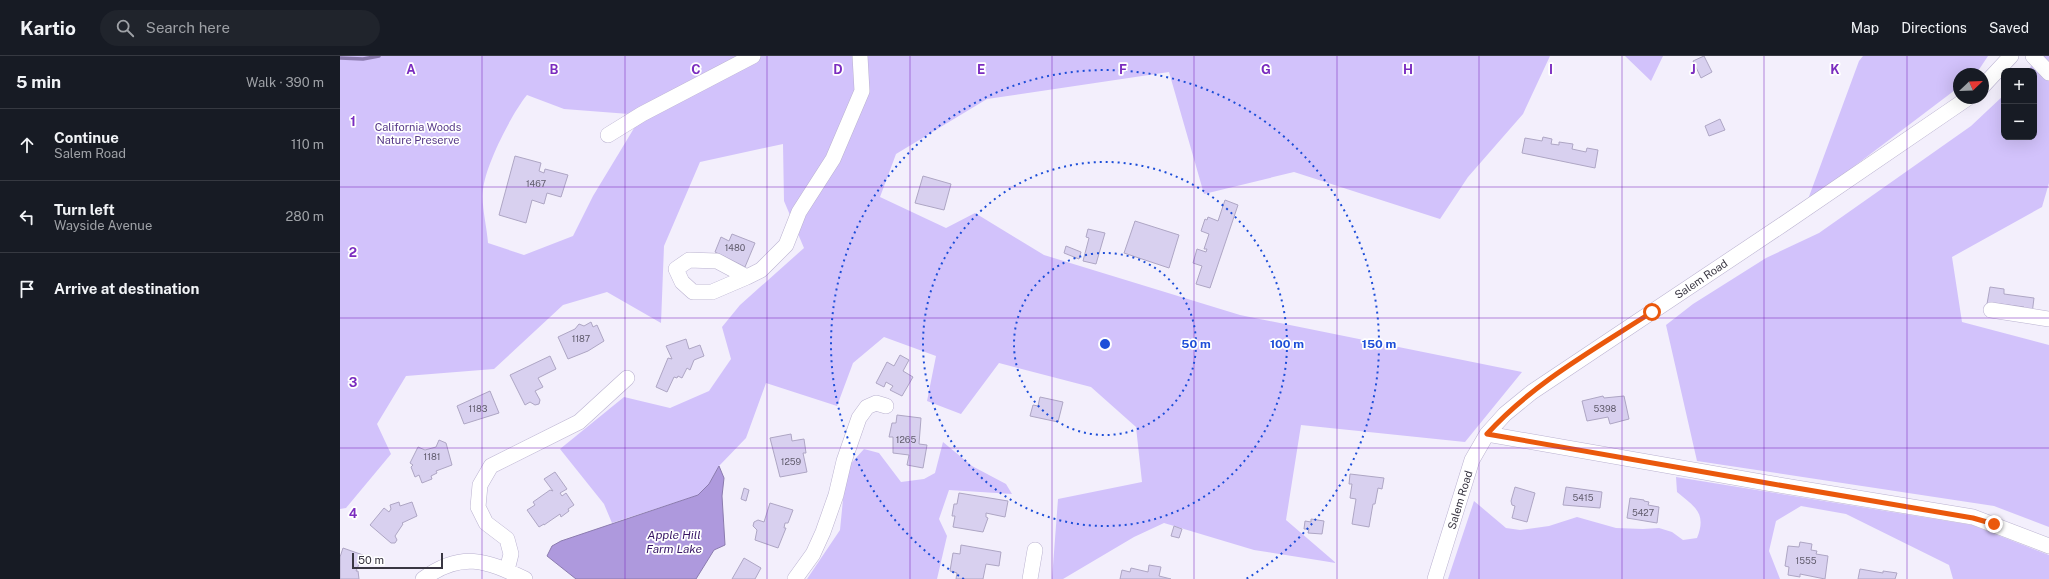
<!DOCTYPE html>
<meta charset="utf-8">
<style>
body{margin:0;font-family:"Public Sans",sans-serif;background:#20242c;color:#f1f3f6}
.controls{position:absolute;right:12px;top:12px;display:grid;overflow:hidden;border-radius:8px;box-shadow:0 4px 16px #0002}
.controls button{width:36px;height:36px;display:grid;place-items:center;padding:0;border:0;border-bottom:1px solid #363941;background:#171b24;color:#f1f3f6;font:20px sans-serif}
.compass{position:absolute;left:1613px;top:12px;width:36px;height:36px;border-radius:50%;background:#171b24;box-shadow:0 4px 16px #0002;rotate:67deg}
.scale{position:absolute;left:12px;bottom:10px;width:91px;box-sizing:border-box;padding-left:4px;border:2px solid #393642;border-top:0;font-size:11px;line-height:14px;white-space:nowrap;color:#393642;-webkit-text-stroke:3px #fff;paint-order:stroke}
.stop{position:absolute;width:12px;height:12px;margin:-9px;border:3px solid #ea580c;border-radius:50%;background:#fff}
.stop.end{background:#ea580c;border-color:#fff;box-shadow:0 1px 4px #0008}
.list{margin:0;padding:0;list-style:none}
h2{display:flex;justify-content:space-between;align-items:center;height:52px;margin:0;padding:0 16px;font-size:17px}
h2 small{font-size:13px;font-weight:400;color:#9ea1a6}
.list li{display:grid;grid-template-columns:26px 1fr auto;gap:12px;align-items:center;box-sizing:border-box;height:72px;padding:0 16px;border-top:1px solid #363941}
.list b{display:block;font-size:15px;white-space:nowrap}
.list p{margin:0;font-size:13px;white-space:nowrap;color:#9ea1a6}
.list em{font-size:13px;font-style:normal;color:#9ea1a6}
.icon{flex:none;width:22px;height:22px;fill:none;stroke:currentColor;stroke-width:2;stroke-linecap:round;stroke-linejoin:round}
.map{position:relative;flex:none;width:1709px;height:523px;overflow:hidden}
header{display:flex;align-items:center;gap:24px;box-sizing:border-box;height:56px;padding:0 20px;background:#171b24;border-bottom:1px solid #363941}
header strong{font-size:19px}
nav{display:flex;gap:22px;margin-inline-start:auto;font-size:14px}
.search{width:280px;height:36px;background:#20242c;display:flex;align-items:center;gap:10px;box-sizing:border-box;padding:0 14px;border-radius:22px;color:#9ea1a6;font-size:15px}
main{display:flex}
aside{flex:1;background:#171b24}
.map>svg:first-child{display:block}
.green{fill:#d2c2fb;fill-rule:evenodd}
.water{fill:#ae99dd;stroke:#8b7bae}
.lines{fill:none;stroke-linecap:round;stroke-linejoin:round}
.stream{stroke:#8b7bae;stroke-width:3.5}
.building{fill:#d8d0ef;stroke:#aea6c4}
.minor-casing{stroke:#bab2d0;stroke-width:16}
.minor{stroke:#fff;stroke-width:15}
.route{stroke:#ea580c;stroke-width:5}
.grid{fill:none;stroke:#7b2cbf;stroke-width:1;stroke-opacity:0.55}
.ring{fill:none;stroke:#1d4ed8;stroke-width:2;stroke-dasharray:2 4}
.labels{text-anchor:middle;stroke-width:3.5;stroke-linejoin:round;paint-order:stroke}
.number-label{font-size:9px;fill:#615c6d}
.park-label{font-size:11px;fill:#553787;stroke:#fff}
.street-label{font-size:11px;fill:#393642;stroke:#fff}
.water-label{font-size:12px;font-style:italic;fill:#381665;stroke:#fff}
.grid-label{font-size:13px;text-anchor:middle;font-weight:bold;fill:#7b2cbf;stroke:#fff;stroke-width:3.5;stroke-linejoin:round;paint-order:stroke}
.centre{fill:#1d4ed8;stroke:#fff;stroke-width:2}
.ring-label{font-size:12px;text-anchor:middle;font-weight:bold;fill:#1d4ed8;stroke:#fff;stroke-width:3.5;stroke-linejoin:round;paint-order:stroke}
</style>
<header>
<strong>Kartio</strong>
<div class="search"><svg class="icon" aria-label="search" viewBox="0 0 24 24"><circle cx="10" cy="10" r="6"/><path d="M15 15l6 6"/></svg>Search here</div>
<nav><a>Map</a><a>Directions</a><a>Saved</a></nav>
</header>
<main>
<aside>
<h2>5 min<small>Walk · 390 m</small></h2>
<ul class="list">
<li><svg class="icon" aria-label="ahead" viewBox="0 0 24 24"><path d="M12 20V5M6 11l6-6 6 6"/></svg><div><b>Continue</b><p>Salem Road</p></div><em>110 m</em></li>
<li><svg class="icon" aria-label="left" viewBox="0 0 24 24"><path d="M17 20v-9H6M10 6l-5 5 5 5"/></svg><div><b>Turn left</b><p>Wayside Avenue</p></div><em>280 m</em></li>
<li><svg class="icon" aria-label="arrive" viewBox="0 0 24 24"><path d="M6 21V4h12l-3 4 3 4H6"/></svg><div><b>Arrive at destination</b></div></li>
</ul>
</aside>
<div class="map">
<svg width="1709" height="523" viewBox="0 0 1709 523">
<rect width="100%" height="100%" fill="#f3effc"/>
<path class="green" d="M0,0H1210L1183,58L1128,121L1100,163L954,116L864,138L829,16L647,43L556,98L540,141L606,172L635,157L704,199L900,259L1182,316L1125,386L961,369L946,464L996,507L914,494L824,467L794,481L723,523H712L718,443L802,426L796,371L751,331L659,307L621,358L587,345L596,300L544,281L513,307L497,350L426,327L406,382L379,410L369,428L358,439L272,467L264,448L220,393L284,341L330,352L369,335L391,303L382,271L400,249L464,192L444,145L443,88L360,106L324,190L321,267L267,236L223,249L154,313L66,320L37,368L51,398L6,452L0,453ZM187,39L224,53L302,59L253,140L233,180L184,199L148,187C147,171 141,149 143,134C145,110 172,57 187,39Z
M1285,0H1323L1311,25Z
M1523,0H1648L1636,18H1619V31L1467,146L1519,5Z
M1697,0H1709V127L1702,151L1612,201L1622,266L1709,289V471L1654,450L1357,405L1326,269L1353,248L1426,202L1479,177L1631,70L1664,39V81H1694V15H1688Z
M603,386L632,410L666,428L672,438L609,434L599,463L607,480L597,523H467L500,474L506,413L524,393L539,397L561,426L584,423L595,417Z
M1336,421L1632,469L1709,499V523H1613L1609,509L1506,458L1461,450L1436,465L1429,495L1440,523H1108L1134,445L1166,472L1180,474L1209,470L1237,461L1276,472L1303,473L1319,472L1332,476L1343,484L1357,482C1367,457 1355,451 1337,436Z"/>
<path class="water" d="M379,410L384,422L382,440L385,489L374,494L356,523H236L207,500L212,490L221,485L358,439L369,428Z"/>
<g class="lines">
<path class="stream" d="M0,2L23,3L39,0"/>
</g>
<path class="building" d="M1364,0L1372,16L1361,22L1353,5Z
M1380,63L1385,74L1369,80L1365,70Z
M1203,81L1212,83L1211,88L1219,89V86L1233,88L1232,93L1246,96L1247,92L1258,94L1255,112L1182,97L1185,82L1202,85Z
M175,100L201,107L199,115L204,117L205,113L228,119L221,141L207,137L204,148L192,144L186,167L159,159Z
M583,120L611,128L604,154L575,147Z
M885,144L898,149L870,232L856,228L862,210L853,207L857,193L866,196L867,193H864L869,178L861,175L865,163L867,164L868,161L878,165Z
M795,165L839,179L829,212L784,197Z
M748,173L765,177L756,208L743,205L749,182L746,181Z
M392,178L415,187L405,211L375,196L381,181L389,185Z
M726,190L741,196L739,203L724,197Z
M1650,231L1664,233V238L1694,242L1692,258L1683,257L1684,251L1660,248H1647Z
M251,266L253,271L257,269L264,285L248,295L228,303L218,281L235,273L239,268L244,270Z
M346,283L349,293L360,289L364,300L354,304L350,314L347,312L342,322L338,320L337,322L334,321L327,336L316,331L328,302L332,303L326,290Z
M560,299L569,304L563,315L573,321L562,340L550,334L553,330L546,326L544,331L536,327L547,306L554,310Z
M210,300L216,313L198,322L203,331L195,335L200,344L199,348L195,349L190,346L185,349L170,319Z
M150,335L159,357L124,368L117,350Z
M1263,340L1264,342L1284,340L1289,363L1270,368L1268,361L1247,365L1242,345Z
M700,341L723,346L718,366L690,360L693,349L698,350Z
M557,359L581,362L579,388L587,389L583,412L567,409L569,399L553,397V381H549L552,367H556Z
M451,378L452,385L464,383L466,397H463L467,416L440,421L430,382Z
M99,384L106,387L112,409L96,415L97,417L91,420L92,423L82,427L79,419L75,421L71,411L73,409L70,407L78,391L85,394L96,391Z
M215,416L227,433L220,437L222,440L226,437L234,449L228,453L229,455L221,461L220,458L204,469V468L199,471L187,454L195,449L193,446L210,434L213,435L204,423Z
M1010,418L1044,422L1042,433L1038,432L1035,448H1033L1029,471L1012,468L1016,443L1010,442L1012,428H1009Z
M1175,431L1195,437L1187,466L1172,462L1175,450L1172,449L1171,445Z
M1226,431L1262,436L1260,452L1223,449Z
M404,432L409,434L406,445L401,443Z
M619,437L668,445L665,461L646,457V461L648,462L643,476L613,471L615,460H612L614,448H617Z
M1290,442L1304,444V445L1309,446L1308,449L1319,451L1317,467L1287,462Z
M59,446L60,450L72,446L77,460L62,467L63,468L55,480L57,484L55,487H51L30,469L44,452L49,456L51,453L50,449Z
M430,447L453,454L448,467H445L444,472H446L438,492L415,484L417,474L413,470L414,466L418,464L424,466Z
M971,463L984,465L982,478L968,477L969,473H964L965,465L971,466Z
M834,470L842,473L839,482L831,480Z
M1460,486L1472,488L1471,494L1477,495L1476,498L1488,500L1485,523L1460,518V521L1448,519L1449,511L1445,510L1448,490L1459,491Z
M621,489L661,496L659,510L646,508L643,523H616L617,517L610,515L613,497L620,498Z
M3,492L23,499L16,515H18L19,523H0V501Z
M404,502L421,512L415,523H392Z
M809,509L821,511L819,520L831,523H780L782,514L790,516L791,512L808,516Z
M1520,513L1543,517V515L1557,517L1555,523H1518Z"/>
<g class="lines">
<g class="minor-casing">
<path id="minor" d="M1693,0L1709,17
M1643,30L1671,0
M268,79L302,58L413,0
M407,221L377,205L349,204L336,213L342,226L353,236H372L407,221L421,214L446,189L459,156L493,103L522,35L520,0
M1651,254L1709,263
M1147,378L1427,427L1633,461L1709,490
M167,514L171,498L167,483L146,467L138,451L140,429L151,410L239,366L287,322
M83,523C121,495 146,504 185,523
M455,523L473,498L483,476L496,439L504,405L519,362L527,351L536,347L546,350
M690,523L695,494
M1095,523L1132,404L1147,378L1165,358L1192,336L1442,169L1628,42"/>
</g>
<use href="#minor" class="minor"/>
</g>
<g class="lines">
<path class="route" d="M1312,256C1255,293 1193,327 1147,378L1427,427L1633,462L1654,468"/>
</g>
<path class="grid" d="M142,0V523M285,0V523M427,0V523M570,0V523M712,0V523M854,0V523M997,0V523M1139,0V523M1282,0V523M1424,0V523M1567,0V523M0,131H1709M0,262H1709M0,392H1709"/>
<g class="ring">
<circle cx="765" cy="288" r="91"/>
<circle cx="765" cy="288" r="182"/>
<path d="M624 523A274 274 0 1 1 906 523"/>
</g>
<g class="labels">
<g class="number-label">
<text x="196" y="131">1467</text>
<text x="395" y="195">1480</text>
<text x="241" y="286">1187</text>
<text x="138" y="356">1183</text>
<text x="1265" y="356">5398</text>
<text x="566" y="387">1265</text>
<text x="92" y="404">1181</text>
<text x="451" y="409">1259</text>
<text x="1243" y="445">5415</text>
<text x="1303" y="460">5427</text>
<text x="1466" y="508">1555</text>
</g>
<g class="park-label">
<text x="78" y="75">California Woods<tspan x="78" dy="13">Nature Preserve</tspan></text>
</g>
<g class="street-label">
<text transform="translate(1361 223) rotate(-34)" y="4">Salem Road</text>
<text transform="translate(1120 444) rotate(-73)" y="4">Salem Road</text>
</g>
<g class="water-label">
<text x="334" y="483">Apple Hill<tspan x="334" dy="14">Farm Lake</tspan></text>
</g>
</g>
<g class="grid-label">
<text x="71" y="18">A</text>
<text x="214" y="18">B</text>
<text x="356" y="18">C</text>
<text x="498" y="18">D</text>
<text x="641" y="18">E</text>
<text x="783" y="18">F</text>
<text x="926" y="18">G</text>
<text x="1068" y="18">H</text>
<text x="1211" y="18">I</text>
<text x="1353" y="18">J</text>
<text x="1495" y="18">K</text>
<text x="13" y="70">1</text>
<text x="13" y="201">2</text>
<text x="13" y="331">3</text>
<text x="13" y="462">4</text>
</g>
<circle cx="765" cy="288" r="6" class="centre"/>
<g class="ring-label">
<text x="856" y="292">50 m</text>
<text x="947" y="292">100 m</text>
<text x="1039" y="292">150 m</text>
</g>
</svg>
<div class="controls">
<button>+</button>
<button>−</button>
</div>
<svg class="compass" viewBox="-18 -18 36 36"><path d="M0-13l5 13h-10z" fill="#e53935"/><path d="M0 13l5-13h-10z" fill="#9ea1a6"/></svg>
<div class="scale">50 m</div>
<div class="stop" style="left:1312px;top:256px"></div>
<div class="stop end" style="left:1654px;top:468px"></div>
</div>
</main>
